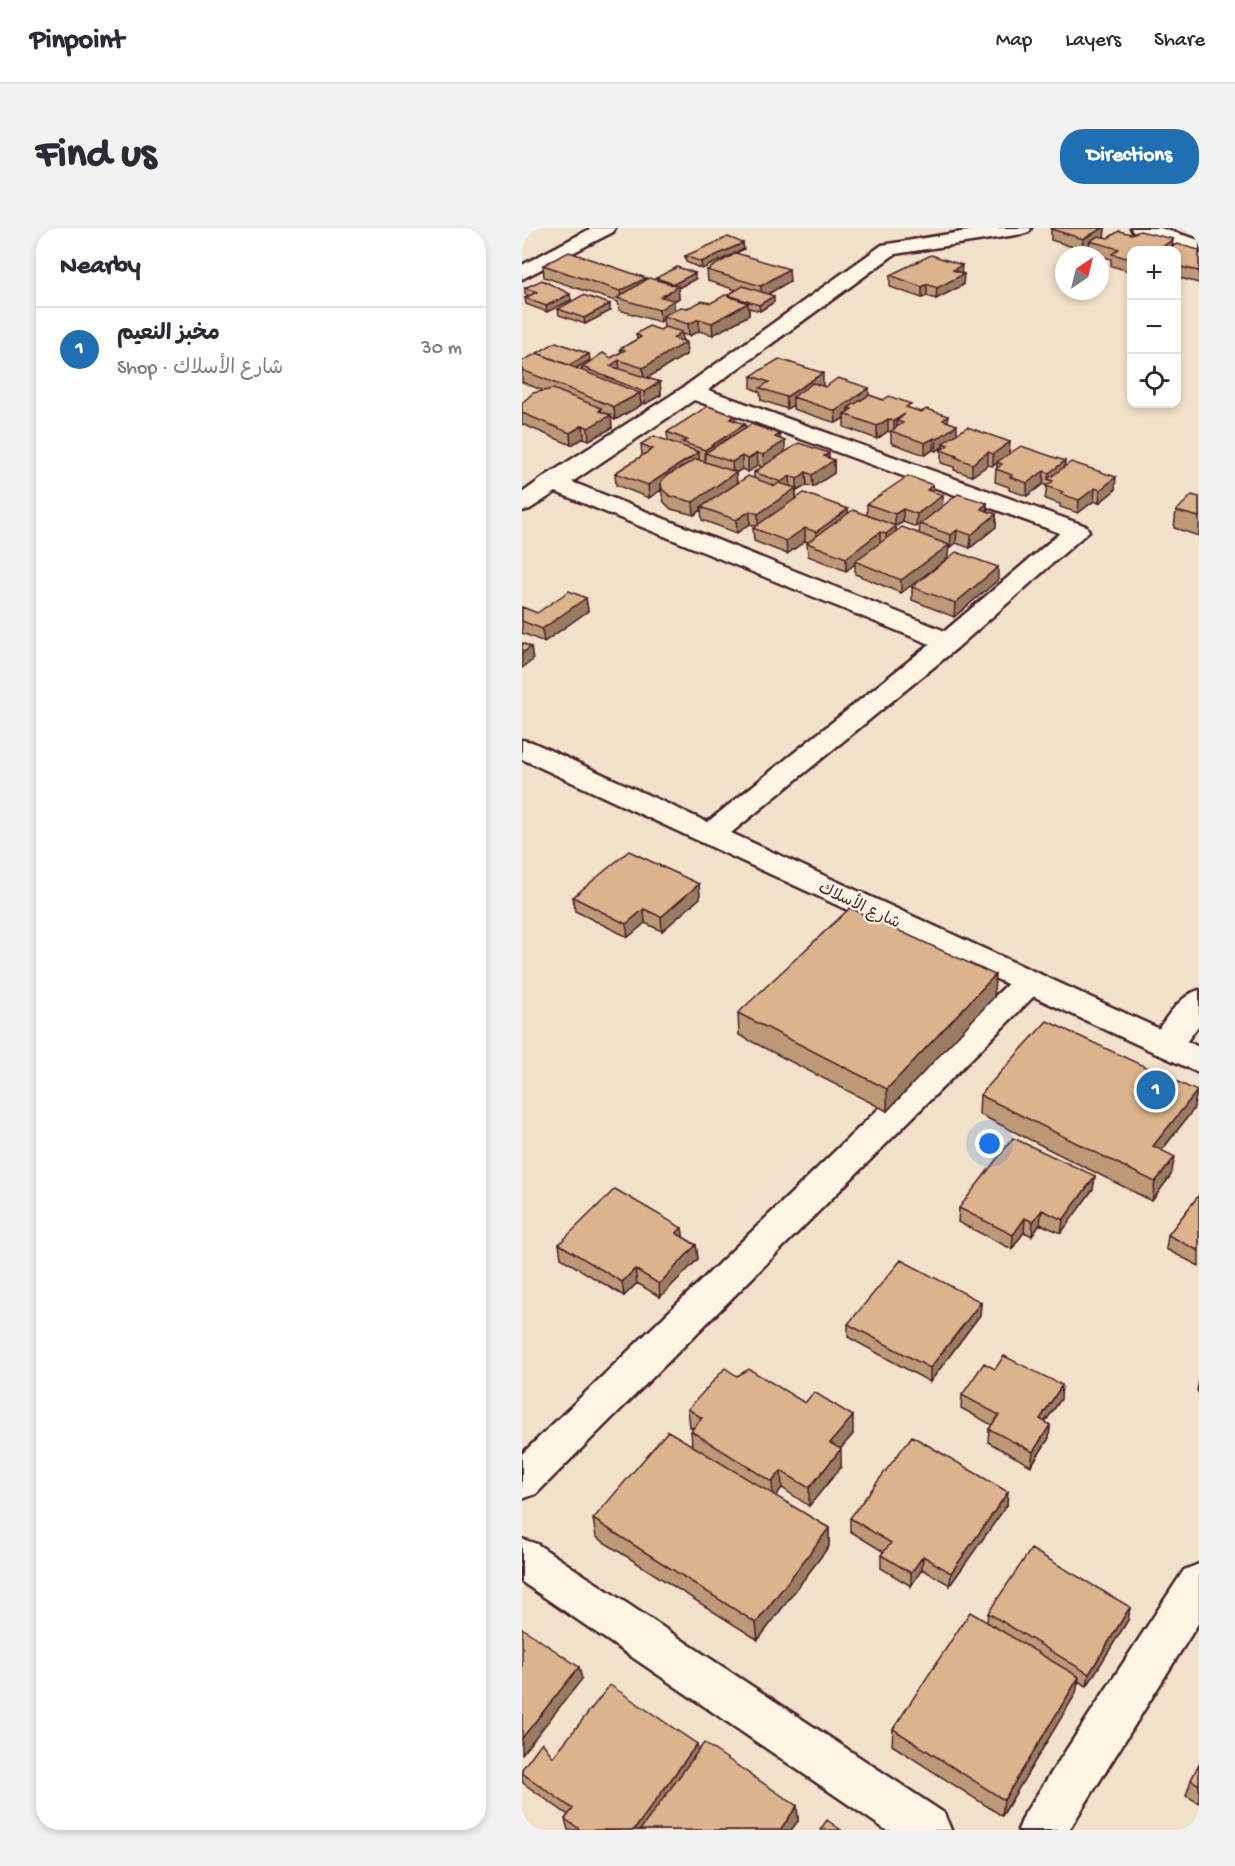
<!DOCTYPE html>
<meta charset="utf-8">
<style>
body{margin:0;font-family:"Gochi Hand","Playpen Sans Arabic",sans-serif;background:#f2f2f3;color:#2b2b33}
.controls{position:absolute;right:18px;top:18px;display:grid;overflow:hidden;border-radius:12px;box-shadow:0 3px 9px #0003}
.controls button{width:54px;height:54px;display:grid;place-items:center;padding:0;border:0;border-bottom:2px solid #e1e1e2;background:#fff;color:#2b2b33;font:30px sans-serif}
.compass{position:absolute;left:533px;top:18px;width:54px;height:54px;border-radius:50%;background:#fff;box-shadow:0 3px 9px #0003;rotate:35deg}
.you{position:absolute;left:468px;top:916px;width:21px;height:21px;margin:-15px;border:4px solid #fff;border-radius:50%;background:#1a73e8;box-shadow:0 0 0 9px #1a73e833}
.badge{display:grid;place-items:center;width:39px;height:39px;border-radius:50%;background:#1f6fb2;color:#fff;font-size:20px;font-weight:700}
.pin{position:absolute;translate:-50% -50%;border:3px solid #fff;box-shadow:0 2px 6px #0006}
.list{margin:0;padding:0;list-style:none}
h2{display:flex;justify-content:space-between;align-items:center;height:78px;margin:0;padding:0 24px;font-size:26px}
h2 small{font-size:20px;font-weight:400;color:#7c7c81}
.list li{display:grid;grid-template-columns:39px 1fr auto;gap:18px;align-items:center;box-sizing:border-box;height:84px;padding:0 24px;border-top:2px solid #e1e1e2}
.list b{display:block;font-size:22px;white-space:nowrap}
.list p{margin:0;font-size:20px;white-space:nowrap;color:#7c7c81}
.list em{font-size:20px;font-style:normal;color:#7c7c81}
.icon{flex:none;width:33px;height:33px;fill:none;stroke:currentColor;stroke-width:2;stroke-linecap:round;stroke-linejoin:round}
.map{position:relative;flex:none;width:677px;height:1602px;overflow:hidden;border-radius:24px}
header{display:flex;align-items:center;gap:36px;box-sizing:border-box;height:84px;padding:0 30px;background:#fff;border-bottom:2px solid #e1e1e2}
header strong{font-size:28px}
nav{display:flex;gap:33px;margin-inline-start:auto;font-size:21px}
.intro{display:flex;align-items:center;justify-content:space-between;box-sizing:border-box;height:144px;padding:0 36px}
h1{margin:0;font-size:42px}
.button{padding:15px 27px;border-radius:24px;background:#1f6fb2;color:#fff;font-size:21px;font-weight:700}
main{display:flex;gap:36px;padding:0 36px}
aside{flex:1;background:#fff;border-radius:24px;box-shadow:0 3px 9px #0003}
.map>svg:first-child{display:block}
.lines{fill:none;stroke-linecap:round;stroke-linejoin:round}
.minor-casing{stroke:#4a1f2b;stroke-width:5}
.tertiary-casing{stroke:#4a1f2b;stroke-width:5}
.minor{fill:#fcf5e5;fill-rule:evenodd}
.tertiary{fill:#fcf5e5;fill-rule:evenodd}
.wall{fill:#bc9a78;stroke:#4a1f2b;stroke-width:1.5;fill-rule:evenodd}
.shaded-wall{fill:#997d62;stroke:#4a1f2b;stroke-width:1.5}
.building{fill:#dbb38c;stroke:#4a1f2b;stroke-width:1.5}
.labels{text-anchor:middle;stroke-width:4.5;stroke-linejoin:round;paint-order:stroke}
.street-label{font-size:16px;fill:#4a1f2b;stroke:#fcf5e5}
</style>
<header>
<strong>Pinpoint</strong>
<nav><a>Map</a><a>Layers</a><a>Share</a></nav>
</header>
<div class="intro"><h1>Find us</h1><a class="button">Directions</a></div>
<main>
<aside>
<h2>Nearby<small></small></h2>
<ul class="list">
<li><span class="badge">1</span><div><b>مخبز النعيم</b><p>Shop · شارع الأسلاك</p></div><em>30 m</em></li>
</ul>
</aside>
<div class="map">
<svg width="677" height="1602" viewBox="0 0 677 1602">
<rect width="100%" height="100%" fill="#f2e1ca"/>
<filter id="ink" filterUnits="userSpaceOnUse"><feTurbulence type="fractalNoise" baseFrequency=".0167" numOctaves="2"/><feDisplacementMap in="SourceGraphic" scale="12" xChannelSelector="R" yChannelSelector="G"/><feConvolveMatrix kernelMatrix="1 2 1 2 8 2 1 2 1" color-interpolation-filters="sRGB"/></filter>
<g filter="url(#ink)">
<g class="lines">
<g class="minor-casing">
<path id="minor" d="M70,0H93L91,4L0,51V37Z
M464,0H509L507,4L500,6L373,26L186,162L564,298L567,303L435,420L198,614L188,616L178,614L173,607L178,600L408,416L34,264L8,281L0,283V265L22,249L162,159L360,17ZM172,172L538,305L423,403L50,254Z
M609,0H638L677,12V24L611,4Z
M507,743L518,746L523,754L518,762L14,1266L0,1271V1226L496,746Z
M677,762V797L656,825L644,829L632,825L627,817C638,798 656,768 677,762Z
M0,1311L15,1316L422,1585L429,1602H364L0,1354Z
M677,1336V1394L547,1602H496L503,1585L662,1342Z"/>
</g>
<g class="tertiary-casing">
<path id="tertiary" d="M0,512L10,514L677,819V845L0,531Z"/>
</g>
<use href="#minor" class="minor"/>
<use href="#tertiary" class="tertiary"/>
</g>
<path class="wall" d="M531,0H583L582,9L586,10L609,6L651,11L650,19L677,22V55L658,50H654V22H609V41L607,43L589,38V31L578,28V27L567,25V18L560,22L529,12V1Z
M222,21L180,41L164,34L163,28Z
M21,37L125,52H134V50L173,51L156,60L157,70L152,73V82L189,75L206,68V67L214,62L186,53L185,42L268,53L246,66L252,74L238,83L227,80V87L191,107L177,103L167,108L160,106L161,113L165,126L125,150L138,154L139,167L123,176L118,174L119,177L93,192L89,190L90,200L67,212L62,210L49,217L0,196V175L22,163L0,154V133L68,132L54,140L60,143V139L89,130L99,124L98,121L115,111L114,106L138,102L142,100L141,91L138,94L97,82L96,74L22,49Z
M440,45L441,57L414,71L405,68L400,70L368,59V47Z
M3,60L49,72L25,84L4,76L3,70L7,68L3,66Z
M36,81L88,83L63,96L37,87Z
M229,148L301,158L347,167L389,181L426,194L435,206L487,226L542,238L593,262L577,275L572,273L556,285L538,279V276L523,271L525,258L521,256L505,268L487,262V259L473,254L474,241L475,240V235L471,238L466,237L450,248L432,242V239L419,235V222L421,221V219L414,223L411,222L403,227L369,215V205L366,203L355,211L322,199V190L314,195L271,181V177L265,181L239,172L238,164L229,160Z
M213,188V193L223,199L258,206V211L263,224L307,230L312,232V245L291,259L285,257L275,263H274V271L326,285L345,287V276L411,264L421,267L420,278L465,275V283L474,286V299L448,320L434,315L428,320L426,319L379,365L333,346V336L324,343L286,328L285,315L286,314L283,313L265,326L232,313L231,300L234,298L228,296L215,305L180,292L179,282L172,287L149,281L142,274L139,262L127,270L94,257L93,245L120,228L119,216L146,213L145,204ZM236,237L240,239L232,244V250L215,256L214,245L220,241L226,244ZM381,294L394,299L398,296L397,306L374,304V298Z
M677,269V308L652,300L654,283Z
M476,352L432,389L390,372V359Z
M64,370L66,383L22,414L0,405V379L15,385Z
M177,656L178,670L140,703L123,695L106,709L53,683L51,669Z
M472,769L365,883L217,807L216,785Z
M675,863L671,882L640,922L649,947L630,973L457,886L458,867Z
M573,948L571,961L539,1005L518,996L510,1008L502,1004L490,1021L436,994L437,980Z
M677,967V1038L644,1021L646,1007Z
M160,1000L161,1009L174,1017L176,1031L138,1069L115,1055L102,1068L39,1030L37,1016Z
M459,1074L458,1087L408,1154L326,1109V1096Z
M473,1141L539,1171L523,1194L528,1197L527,1210L509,1238L466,1214L467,1201L470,1197L439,1180L440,1167Z
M215,1148L331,1206L318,1221L319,1239L287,1278L260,1260L253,1268L307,1300V1318L236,1412L74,1309L71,1291L170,1218L169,1203L171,1200L168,1199L166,1181Z
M677,1153V1165L675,1163Z
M485,1277L428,1357L400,1341L389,1358L359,1340V1327L362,1324L328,1303V1290Z
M608,1379L606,1392L565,1458L556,1453L554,1465L480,1588L370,1517L371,1501L465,1394L466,1385Z
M176,1523L275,1578L276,1593L269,1602H46L43,1591L46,1587L1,1555L0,1551V1541L31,1529Z
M677,1536V1575L664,1568L669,1552Z"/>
<path class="shaded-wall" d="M581,0H583L582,10L568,13L567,18L560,22L561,11Z
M651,11L649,22H636Z
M221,15L222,21L180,41L179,34Z
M609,30V41L607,43L608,31Z
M440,37L439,47L442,46L441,57L414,71L415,60L431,42Z
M267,41L268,53L239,70V58Z
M173,45V51L156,60L157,70L152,73V84L141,88V91L138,94L137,82L139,69L153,60L152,56Z
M124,50L125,61L99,71L98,63Z
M405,56V68L400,70V59Z
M48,66L49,72L25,84L24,78Z
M252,68V74L238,83L237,77Z
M226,75L227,87L191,107L190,95Z
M88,76V83L63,96L62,90Z
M177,91V103L167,108L166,96Z
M160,104L161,116L164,114L165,126L122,152L121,140L151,110Z
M67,126L68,132L47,144L46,138Z
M97,132L98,145L88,138Z
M301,145V158L280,172L271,169V177L265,181L264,169Z
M138,154L139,167L123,176L122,164Z
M347,160V172L330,181L326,180V186H322V190L314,195L313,183Z
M118,165L119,177L93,192L92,179Z
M79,180L80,192L89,187L90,200L67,212L66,200Z
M383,186L375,193L374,204H372V193Z
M426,188V201L421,192Z
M366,191V203L355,211V198Z
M223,196L224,208L183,225V235V222Z
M61,197L62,210L49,217L48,205Z
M435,197V210L421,215V219L414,223L415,211Z
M258,206V216L263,213V225L242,240L241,227L253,209Z
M412,210L411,222L403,227V215Z
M488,214L487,226L471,238V226Z
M177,224V237L139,254V262L127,270L126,257Z
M466,224V237L450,248V236Z
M235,225L236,237L226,244V231Z
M307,225V235L312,232V245L291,259L290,247L302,228Z
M220,228V241L214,245L215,257L179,279V282L172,287L171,274L211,246L210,234Z
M543,233L542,245L531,253L526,251L527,245Z
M522,243L521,256L505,268V255Z
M284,244L285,257L275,263V251Z
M268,248L269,261L260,267L259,254Z
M594,249L593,262L577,275L578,262Z
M411,257V270L405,262Z
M274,260V273L236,299V286Z
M573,260L572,273L556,285L557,272Z
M421,267L420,280L394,299L395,286Z
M465,275L464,288L459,281Z
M326,281L327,294L294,317V304Z
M381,281V294L374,298V311L364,319V306L373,299V286Z
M228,283V296L215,305L214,292Z
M474,286V299L448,320L449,307Z
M283,300V313L265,326L264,313Z
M435,302L434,315L428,320L429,307Z
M358,304V317L333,333V336L324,343V330Z
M427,317L426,330L379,365V352Z
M476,339V352L432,389L433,375Z
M64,370L66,383L22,414L20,401Z
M9,419L11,432L0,440V425Z
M177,656L178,670L140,703L139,689Z
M122,681L123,695L106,709L104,696Z
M473,747L472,769L365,883V861Z
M675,863L671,882L628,937L631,918Z
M653,929L649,947L630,973L633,954Z
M573,948L571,961L539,1005L541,992Z
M520,982L518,996L510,1008L511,994Z
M503,990L502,1004L490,1021L491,1007Z
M160,1000L162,1013L154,1005Z
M174,1017L176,1031L138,1069L137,1056Z
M113,1041L115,1055L102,1068L100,1054Z
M459,1074L458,1087L408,1154V1140Z
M540,1157L539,1171L516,1204L518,1191Z
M331,1188V1206L309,1232L308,1215Z
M528,1197L527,1210L509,1238L511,1224Z
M319,1221V1239L287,1278V1260Z
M259,1243L260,1260L251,1271L250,1254Z
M486,1264L485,1277L428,1357L429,1345Z
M307,1300V1318L236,1412L234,1395Z
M401,1328L400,1341L389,1358V1345Z
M608,1379L606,1392L565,1458L567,1446Z
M57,1439L60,1451L0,1526V1510Z
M557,1449L554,1465L480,1588L482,1572Z
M175,1516L177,1528L122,1602H112Z
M275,1578L276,1593L269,1602H258Z"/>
<path class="building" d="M531,0H581L561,11L529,1Z
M597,3L609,6L618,3L651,11L636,22H609V30L608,31L590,26L597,21L568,13L576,8L586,10Z
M206,9L221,15L179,34L163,28Z
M655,16L677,22V43L659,39H654V22H644Z
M47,24L124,50L98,63L21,37Z
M214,25L267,41L239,58L185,42Z
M409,27L440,37L431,42L442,46L415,60L405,56L400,59L368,47Z
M155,39L173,45L152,56L134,50Z
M127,50L156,58L139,69L152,72L137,82L95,70Z
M20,52L48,66L24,78L3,70L15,64L3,60Z
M221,58L252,68L237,77L206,67Z
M61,67L88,76L62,90L36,81Z
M203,67L226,75L190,95L177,91L166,96L141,88L158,79L166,80L180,73L189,75Z
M127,98L138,102L143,99L160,104L151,110L164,114L121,140L97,132L88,138L138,154L122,164L60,139L81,125L89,130L103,122L98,121L119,109L114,106Z
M34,114L67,126L47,137L15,125Z
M15,125L118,165L92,179L0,142V133Z
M257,131L301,145L264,169L238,160L247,154L229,148Z
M316,150L347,160L313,183L271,169L291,155L303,159Z
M31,161L79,180L77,183L89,187L66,200L61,197L48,205L0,185V175L11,165Z
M347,167L361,172L367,168L389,176L384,179L399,184L405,181L426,188L421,192L435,197L415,211L412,210L403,215L369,203L381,195L375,193L383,186L372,193L366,191L355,198L322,186L330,181L326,180Z
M186,178L213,188L208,191L223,196L183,222L160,214L165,212L145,204Z
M229,196L258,206L253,209L263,213L241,227L235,225L226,231L220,228L210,234L183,225Z
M445,199L488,214L471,226L466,224L450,236L433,229L435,228L419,222L426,217L421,215Z
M132,208L177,224L126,257L93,245L131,221L119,216Z
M277,215L307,225L302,228L312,232L290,247L284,244L275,251L268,248L259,254L232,244Z
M499,218L543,233L527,245L522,243L505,255L488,249L490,247L474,241L480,236L475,234Z
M174,231L214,244L171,274L148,268L140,261L139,254L144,248Z
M549,234L594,249L578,262L573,260L557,272L539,266L541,264L524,258L531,253L526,251Z
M226,248L253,258L257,255L274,260L236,286L228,283L214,292L179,279Z
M386,248L411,257L405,262L421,267L395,286L381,281L373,286L345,276Z
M282,265L326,281L294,304L283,300L264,313L231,300Z
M436,266L465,275L459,281L474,286L449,307L435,302L429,307L398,296Z
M670,267L677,269V289L654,283Z
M331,282L374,298L364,306L358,304L324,330L285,315Z
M380,299L427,317L379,352L333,333Z
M434,324L476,339L433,375L390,359Z
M47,363L64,370L20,401L0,393V379L15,385Z
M0,415L9,419L0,425Z
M107,623L177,656L139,689L122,681L104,696L51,669Z
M328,680L473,747L365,861L216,785Z
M525,793L675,863L631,918L653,929L633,954L458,867Z
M491,910L573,948L541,992L520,982L511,994L503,990L491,1007L437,980Z
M93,961L160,1000L154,1005L174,1017L137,1056L113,1041L100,1054L37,1016Z
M677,967V1023L646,1007Z
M379,1032L459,1074L408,1140L326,1096Z
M482,1128L540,1157L518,1191L528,1197L511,1224L467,1201L477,1187L440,1167L462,1135L473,1141Z
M203,1140L215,1148L227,1141L283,1175L292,1164L331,1188L308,1215L319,1221L287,1260L259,1243L250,1254L169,1203L180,1190L166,1181Z
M146,1203L307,1300L234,1395L71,1291Z
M390,1208L486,1264L429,1345L401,1328L389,1345L359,1327L369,1315L328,1290Z
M509,1321L608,1379L567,1446L466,1385Z
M448,1384L557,1449L482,1572L371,1501Z
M0,1400L57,1439L0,1510Z
M88,1457L175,1516L112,1602H59L43,1591L51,1581L0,1545V1541L20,1514L31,1529Z
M182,1515L275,1578L258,1602H118Z
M677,1536V1557L669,1552Z
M305,1592L319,1602H298Z"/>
</g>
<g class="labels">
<g class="street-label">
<text transform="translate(338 676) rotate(25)" y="6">شارع الأسلاك</text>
</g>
</g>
</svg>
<div class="controls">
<button>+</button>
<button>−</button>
<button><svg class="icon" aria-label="locate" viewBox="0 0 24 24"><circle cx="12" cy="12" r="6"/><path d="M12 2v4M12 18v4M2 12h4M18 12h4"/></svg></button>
</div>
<svg class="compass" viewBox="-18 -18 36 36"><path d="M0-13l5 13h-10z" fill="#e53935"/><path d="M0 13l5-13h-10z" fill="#7c7c81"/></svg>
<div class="you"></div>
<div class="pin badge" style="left:634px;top:862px">1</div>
</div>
</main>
